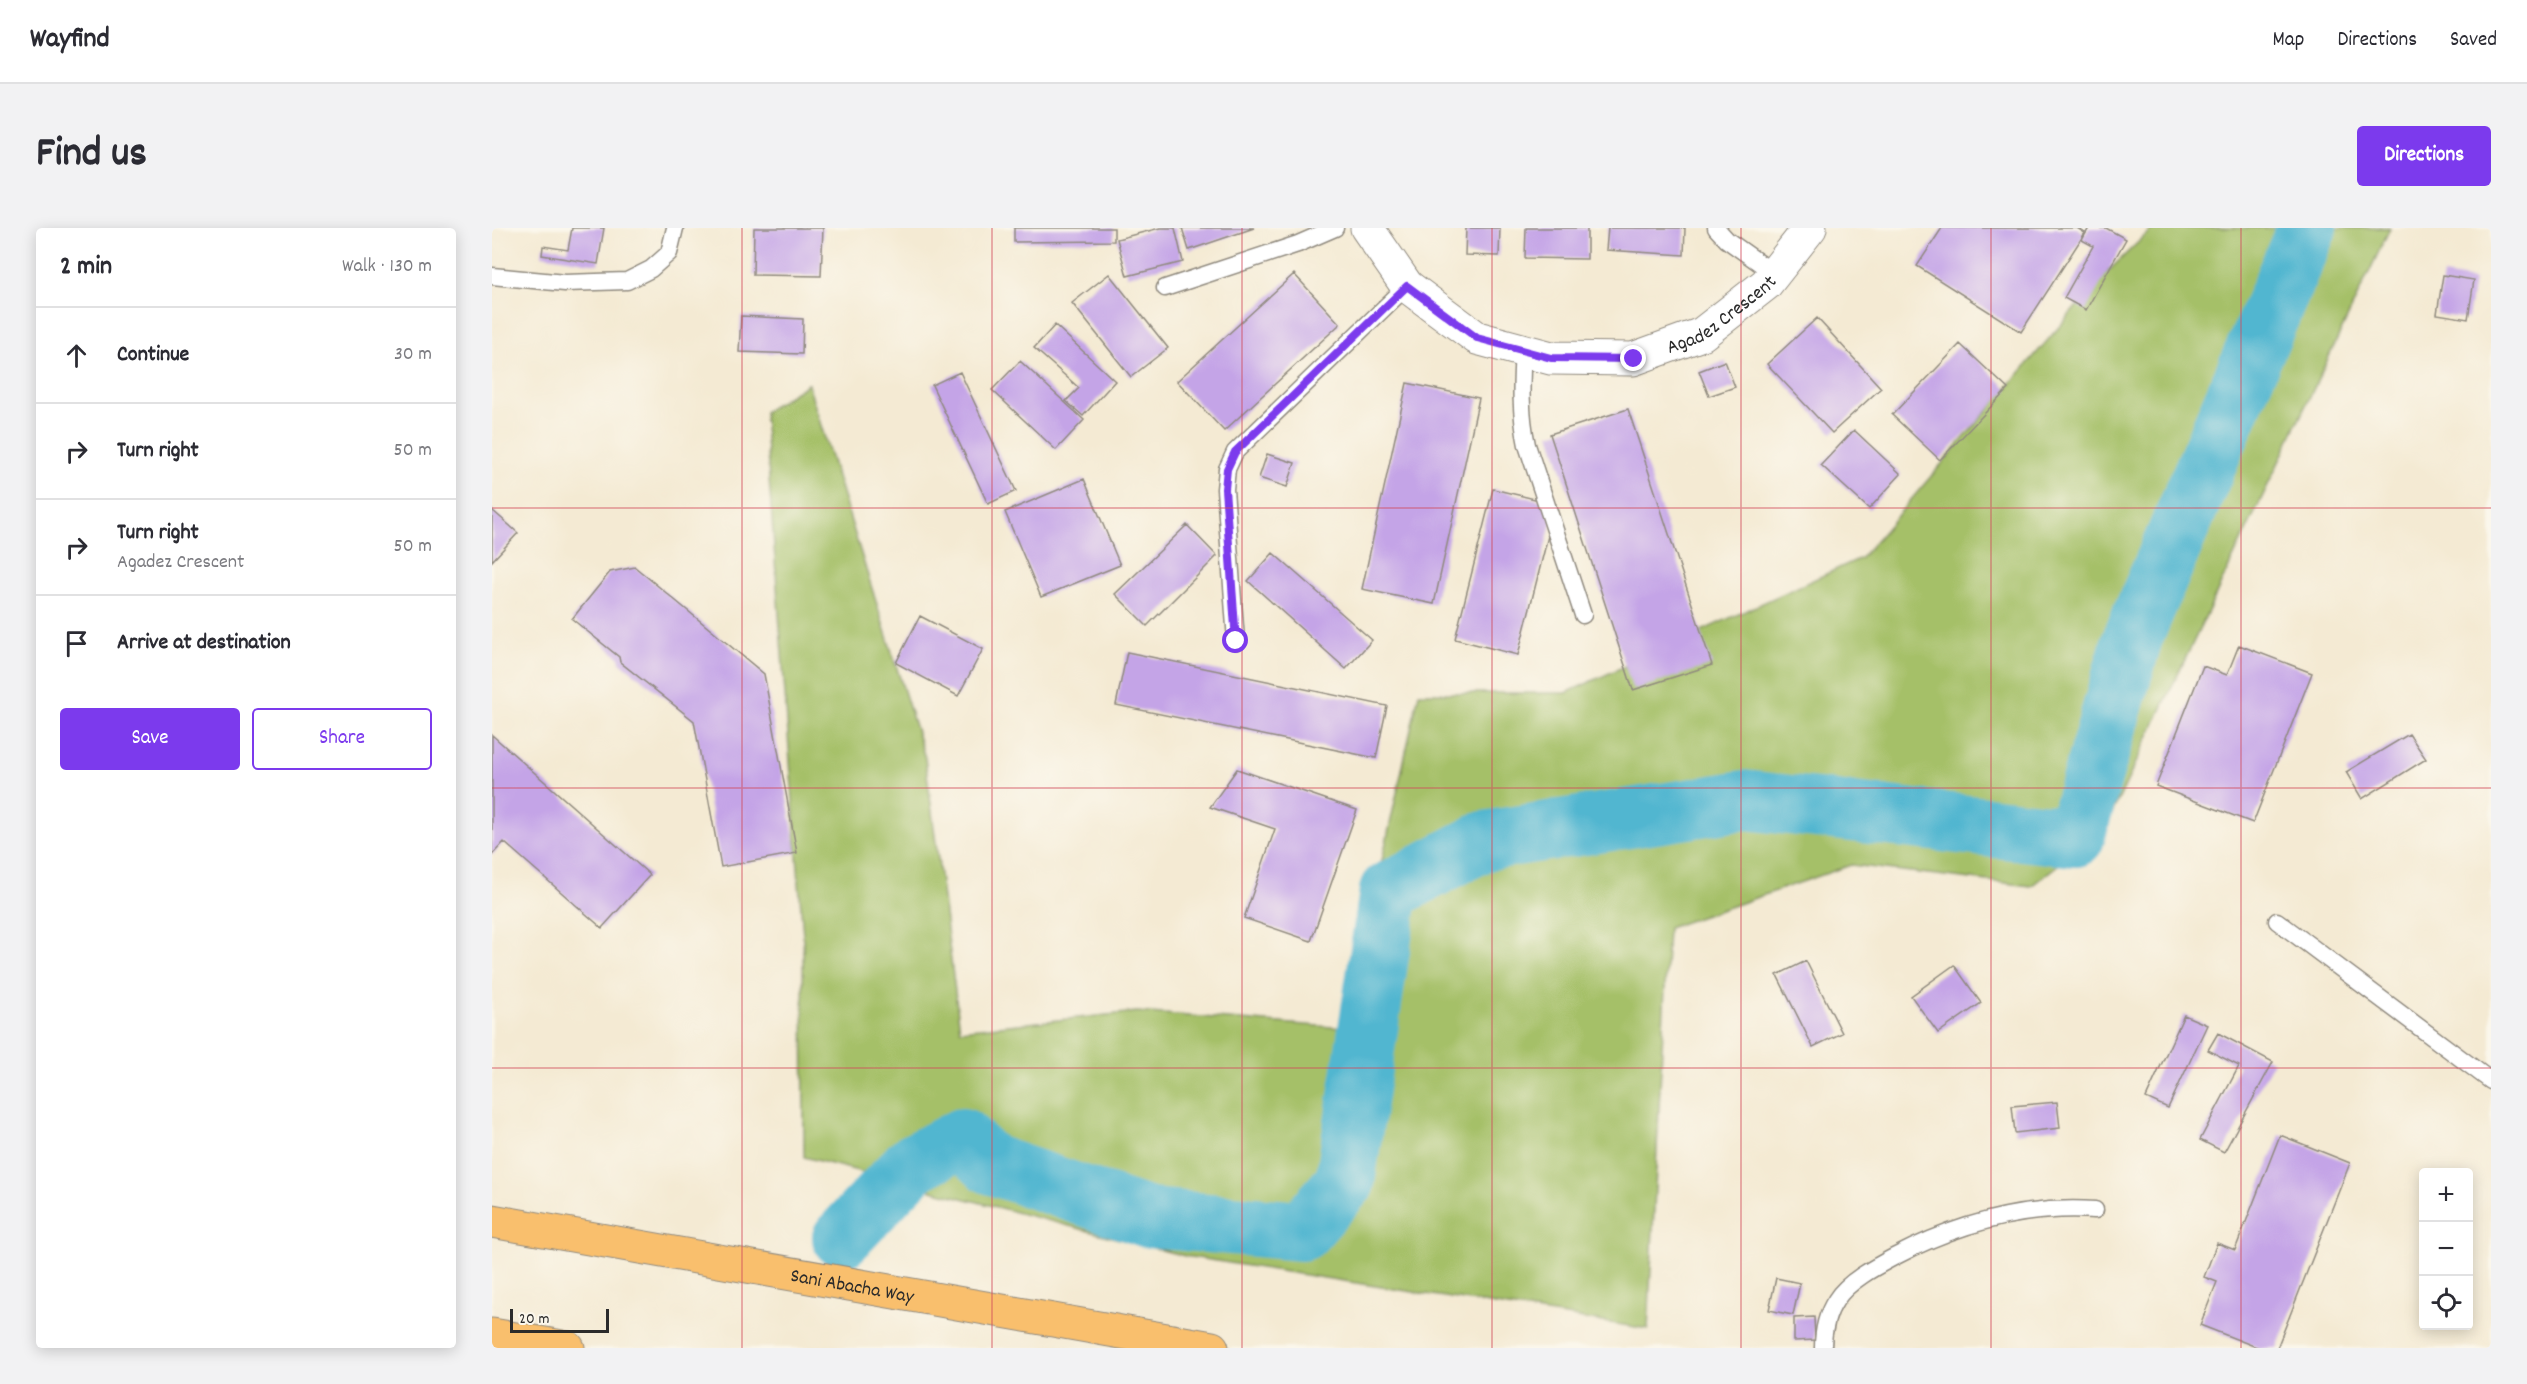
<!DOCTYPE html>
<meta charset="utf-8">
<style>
body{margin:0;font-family:Dekko,sans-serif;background:#f2f2f3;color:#2b2b33}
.controls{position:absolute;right:18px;bottom:18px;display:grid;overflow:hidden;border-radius:6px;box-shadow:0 3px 15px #0003}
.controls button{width:54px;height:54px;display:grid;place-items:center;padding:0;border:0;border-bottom:2px solid #e1e1e2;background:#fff;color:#2b2b33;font:30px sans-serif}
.scale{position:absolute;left:18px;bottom:15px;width:99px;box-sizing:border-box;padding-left:6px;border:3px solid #2b2b2b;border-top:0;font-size:16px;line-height:21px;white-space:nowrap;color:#2b2b2b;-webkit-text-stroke:4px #fbf7ec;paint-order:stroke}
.stop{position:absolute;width:18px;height:18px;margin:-14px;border:4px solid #7c3aed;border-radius:50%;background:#fff}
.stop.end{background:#7c3aed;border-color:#fff;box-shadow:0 2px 6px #0008}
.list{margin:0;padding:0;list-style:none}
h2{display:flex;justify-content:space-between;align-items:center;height:78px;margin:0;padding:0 24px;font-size:26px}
h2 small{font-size:20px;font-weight:400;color:#7c7c81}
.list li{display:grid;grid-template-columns:39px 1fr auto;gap:18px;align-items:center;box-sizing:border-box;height:96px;padding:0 24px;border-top:2px solid #e1e1e2}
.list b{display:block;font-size:22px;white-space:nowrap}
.list p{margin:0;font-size:20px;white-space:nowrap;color:#7c7c81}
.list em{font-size:20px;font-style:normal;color:#7c7c81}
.actions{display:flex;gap:12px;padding:18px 24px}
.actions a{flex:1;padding:14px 0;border:2px solid #7c3aed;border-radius:6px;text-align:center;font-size:21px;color:#7c3aed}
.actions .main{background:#7c3aed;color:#fff}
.icon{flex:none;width:33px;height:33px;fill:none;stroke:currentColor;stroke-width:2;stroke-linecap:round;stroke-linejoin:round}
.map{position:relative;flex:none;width:1999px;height:1120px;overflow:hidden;border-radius:6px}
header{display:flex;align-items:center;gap:36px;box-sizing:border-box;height:84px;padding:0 30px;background:#fff;border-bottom:2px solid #e1e1e2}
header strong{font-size:28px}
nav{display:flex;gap:33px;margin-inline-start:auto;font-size:21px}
.intro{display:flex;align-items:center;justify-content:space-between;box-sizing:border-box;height:144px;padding:0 36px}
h1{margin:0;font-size:42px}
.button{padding:15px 27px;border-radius:6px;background:#7c3aed;color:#fff;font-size:21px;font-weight:700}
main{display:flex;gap:36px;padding:0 36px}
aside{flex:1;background:#fff;border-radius:6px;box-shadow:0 3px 15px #0003}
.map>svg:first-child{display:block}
.green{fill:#a5c067;stroke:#687649;stroke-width:1.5}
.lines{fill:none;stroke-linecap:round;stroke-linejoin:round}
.river{stroke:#51b6d0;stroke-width:60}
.building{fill:#c4a4e7}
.service-casing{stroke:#908a7f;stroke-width:19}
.minor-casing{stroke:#908a7f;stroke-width:35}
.motorway-casing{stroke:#908a7f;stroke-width:35}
.service{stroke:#fff;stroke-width:16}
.minor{stroke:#fff;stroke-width:33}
.motorway{stroke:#f9bf6d;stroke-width:33}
.route{stroke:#7c3aed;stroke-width:8}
.grid{fill:none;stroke:#d1495b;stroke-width:1.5;stroke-opacity:0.55}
.labels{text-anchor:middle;stroke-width:4.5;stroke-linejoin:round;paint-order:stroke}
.street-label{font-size:20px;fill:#2b2b2b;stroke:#fbf7ec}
</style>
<header>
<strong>Wayfind</strong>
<nav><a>Map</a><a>Directions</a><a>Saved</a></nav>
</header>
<div class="intro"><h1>Find us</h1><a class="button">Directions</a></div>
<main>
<aside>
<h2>2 min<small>Walk · 130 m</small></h2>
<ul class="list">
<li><svg class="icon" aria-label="ahead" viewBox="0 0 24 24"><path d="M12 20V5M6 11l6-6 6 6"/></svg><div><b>Continue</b></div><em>30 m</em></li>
<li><svg class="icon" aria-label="right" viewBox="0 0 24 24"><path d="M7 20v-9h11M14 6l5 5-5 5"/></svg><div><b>Turn right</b></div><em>50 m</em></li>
<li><svg class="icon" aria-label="right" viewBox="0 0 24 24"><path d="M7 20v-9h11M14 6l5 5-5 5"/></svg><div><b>Turn right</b><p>Agadez Crescent</p></div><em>50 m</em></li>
<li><svg class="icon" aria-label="arrive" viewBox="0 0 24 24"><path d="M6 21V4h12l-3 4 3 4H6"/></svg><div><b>Arrive at destination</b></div></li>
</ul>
<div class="actions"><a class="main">Save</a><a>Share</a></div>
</aside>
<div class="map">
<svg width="1999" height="1120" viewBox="0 0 1999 1120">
<rect width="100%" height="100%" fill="#fbf7ec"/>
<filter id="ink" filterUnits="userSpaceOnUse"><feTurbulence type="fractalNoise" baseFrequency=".0167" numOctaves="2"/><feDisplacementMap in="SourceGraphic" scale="12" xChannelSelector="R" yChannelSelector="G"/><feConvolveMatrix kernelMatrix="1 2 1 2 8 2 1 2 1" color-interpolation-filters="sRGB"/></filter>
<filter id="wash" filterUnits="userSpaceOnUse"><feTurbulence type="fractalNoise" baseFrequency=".008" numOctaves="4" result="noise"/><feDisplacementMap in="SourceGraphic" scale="24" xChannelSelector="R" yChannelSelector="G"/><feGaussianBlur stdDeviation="1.35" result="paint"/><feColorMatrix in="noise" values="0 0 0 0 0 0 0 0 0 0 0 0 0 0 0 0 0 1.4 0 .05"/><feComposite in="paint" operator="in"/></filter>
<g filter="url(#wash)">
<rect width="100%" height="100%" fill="#f4ead3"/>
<path class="green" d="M1661,0H1898L1613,600L1539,658L1359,637L1176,700L1156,1101L693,1028L312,929L311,708L272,184L316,156L433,530L468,802L645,784L853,800L927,465H1074L1369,330L1609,50Z"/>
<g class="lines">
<path class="river" d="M350,1010L420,936L470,910L498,936L657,990L810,1003L853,954L897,663L992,613L1253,572L1583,609L1641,409L1815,0"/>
</g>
<g id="blocks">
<path class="building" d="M80,0H112L106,36L50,27L51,18L76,22Z
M262,0H331L329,48L261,47Z
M522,0H622V13L522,14Z
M668,0H683L691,34L635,48L625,11Z
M690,0H762L697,22Z
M974,0H1008L1007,28L973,27Z
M1034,0H1095V31L1033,30Z
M1116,0H1193L1192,27L1114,22Z
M1450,0H1585L1593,5L1529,104L1425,38Z
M1597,0H1614L1634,11L1594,82L1572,70L1601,18L1590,12Z
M617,46L676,120L639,149L580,75Z
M802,46L848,96L732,203L685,153Z
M1951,47L1982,52L1976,91L1945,86Z
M249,88L311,91L310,126L247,124Z
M1325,90L1389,160L1340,205L1275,136Z
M563,97L623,153L591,188L574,173L587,160L542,120Z
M1468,116L1516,161L1448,232L1400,187Z
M528,133L592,192L564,222L500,162Z
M1233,133L1243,159L1217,168L1207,143Z
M468,144L524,263L496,276L440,157Z
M915,155L987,170L942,376L870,361Z
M1136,181L1220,437L1141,462L1058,206Z
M1362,202L1409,246L1377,281L1329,237Z
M775,226L803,235L795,259L767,250Z
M592,251L628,337L549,369L513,284Z
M1001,261L1064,276L1026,427L963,411Z
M0,282L26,305L0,333Z
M695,297L725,328L655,398L623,366Z
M781,325L880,412L854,441L756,353Z
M143,339L272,446L305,625L229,639L202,493L128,434L127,429L80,391L118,344Z
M428,388L491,421L466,468L404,435Z
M1747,417L1820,445L1761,595L1664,558L1711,438L1735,447Z
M635,424L895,478L884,530L624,477Z
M1917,506L1934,531L1870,571L1854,544Z
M0,507L158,647L110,700L12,614L0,627Z
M745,541L865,582L819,713L752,690L783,601L718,579Z
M1314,733L1350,805L1321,819L1285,747Z
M1462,737L1489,775L1446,805L1419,768Z
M1692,787L1715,797L1676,880L1654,870Z
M1726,805L1781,834L1732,924L1708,912L1747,838L1716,822Z
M1565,874L1568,900L1523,905L1520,878Z
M1788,907L1858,935L1785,1120H1767L1708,1097L1725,1054L1712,1049L1725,1015L1743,1022Z
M1284,1050L1308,1055L1301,1087L1277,1082Z
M1322,1089L1323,1112L1302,1113V1090Z"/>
</g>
</g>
<g filter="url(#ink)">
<use href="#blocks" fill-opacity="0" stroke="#908a7f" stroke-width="1.5"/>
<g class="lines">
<g class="service-casing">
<path id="service" d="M1224,0L1235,12L1283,46
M0,48L73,55L135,53L159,41L177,25L183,0
M673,60L806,16L843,0
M1031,122C1029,155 1028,185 1035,217L1091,387
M744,413L733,261L735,241L743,224L915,58
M1785,693L1999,853
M1331,1120C1331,1103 1334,1087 1344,1072C1355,1054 1383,1039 1402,1029C1465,996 1531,977 1603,982"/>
</g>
<g class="minor-casing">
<g id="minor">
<path id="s1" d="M875,0L915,58L985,110L1059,130L1141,131L1210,106L1274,56L1318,0"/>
</g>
</g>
<g class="motorway-casing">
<g id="motorway">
<path id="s2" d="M0,993L720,1120"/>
<path d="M0,1107L76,1120"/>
</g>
</g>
<use href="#service" class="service"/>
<use href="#minor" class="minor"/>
<use href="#motorway" class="motorway"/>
</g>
</g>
<g class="lines" filter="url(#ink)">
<path class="route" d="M744,413L733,261L735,241L743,224L915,58L985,110L1059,130L1142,131"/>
</g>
<path class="grid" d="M250,0V1120M500,0V1120M750,0V1120M1000,0V1120M1249,0V1120M1499,0V1120M1749,0V1120M0,280H1999M0,560H1999M0,840H1999"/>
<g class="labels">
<g class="street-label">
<text dy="7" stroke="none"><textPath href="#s1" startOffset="416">Agadez Crescent</textPath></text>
<text dy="7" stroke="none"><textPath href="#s2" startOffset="366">Sani Abacha Way</textPath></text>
</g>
</g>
</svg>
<div class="controls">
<button>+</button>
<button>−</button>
<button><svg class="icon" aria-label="locate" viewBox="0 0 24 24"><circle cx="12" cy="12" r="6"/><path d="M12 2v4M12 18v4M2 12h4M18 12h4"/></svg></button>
</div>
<div class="scale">20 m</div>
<div class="stop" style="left:744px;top:413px"></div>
<div class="stop end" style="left:1142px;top:131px"></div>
</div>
</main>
